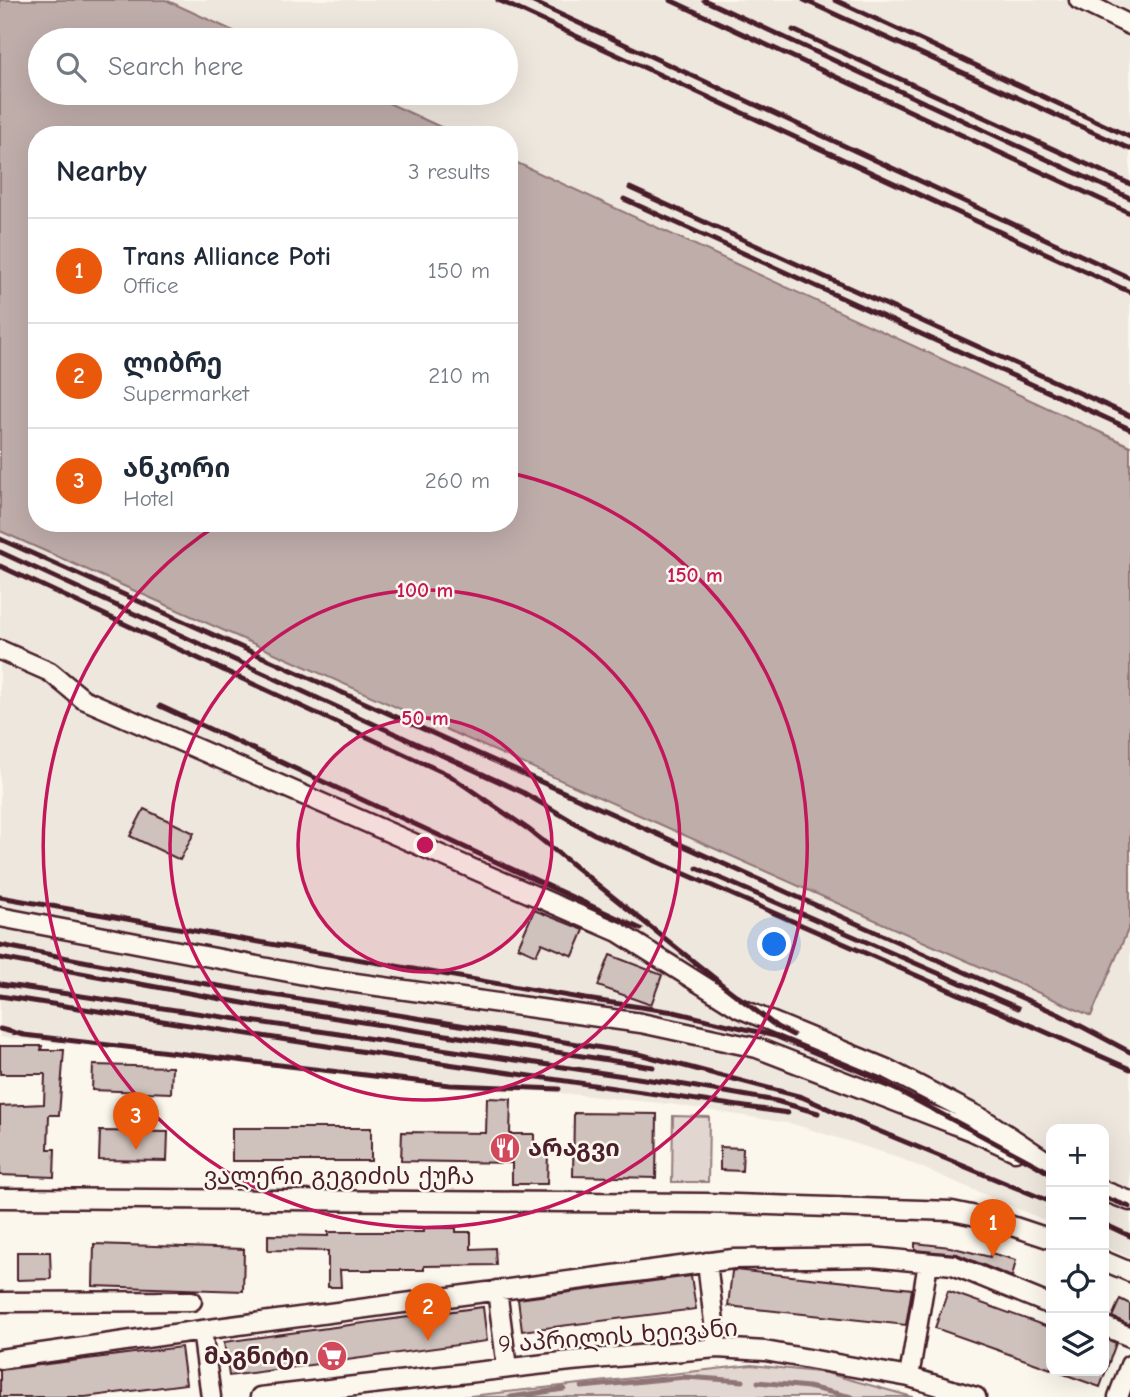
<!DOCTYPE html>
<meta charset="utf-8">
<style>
body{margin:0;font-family:"Comic Neue","Noto Sans Georgian",sans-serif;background:#f6f6f7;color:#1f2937}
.controls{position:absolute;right:21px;bottom:21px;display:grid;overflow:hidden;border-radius:14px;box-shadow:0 7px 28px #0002}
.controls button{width:63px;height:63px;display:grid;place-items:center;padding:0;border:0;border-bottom:2px solid #e0e1e3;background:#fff;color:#1f2937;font:35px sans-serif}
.you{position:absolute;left:775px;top:945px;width:24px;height:24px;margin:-18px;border:5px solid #fff;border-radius:50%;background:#1a73e8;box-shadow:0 0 0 10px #1a73e833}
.badge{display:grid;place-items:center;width:46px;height:46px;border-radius:50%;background:#ea580c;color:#fff;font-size:23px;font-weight:700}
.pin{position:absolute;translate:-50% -58px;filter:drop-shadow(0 2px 4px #0008)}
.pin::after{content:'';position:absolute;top:37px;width:24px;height:21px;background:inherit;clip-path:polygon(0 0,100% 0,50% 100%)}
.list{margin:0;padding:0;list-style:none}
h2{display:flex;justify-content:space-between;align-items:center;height:91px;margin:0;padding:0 28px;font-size:30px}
h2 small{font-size:23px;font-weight:400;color:#747a83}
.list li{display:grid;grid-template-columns:46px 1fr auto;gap:21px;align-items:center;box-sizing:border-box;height:105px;padding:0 28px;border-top:2px solid #e0e1e3}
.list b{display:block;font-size:26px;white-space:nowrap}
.list p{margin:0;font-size:23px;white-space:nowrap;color:#747a83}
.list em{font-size:23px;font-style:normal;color:#747a83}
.icon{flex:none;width:38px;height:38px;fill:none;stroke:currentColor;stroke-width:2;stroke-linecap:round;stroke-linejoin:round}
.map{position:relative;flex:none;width:1130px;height:1397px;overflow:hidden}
.search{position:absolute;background:#fff;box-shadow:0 7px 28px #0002;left:28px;top:28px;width:490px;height:77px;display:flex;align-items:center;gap:18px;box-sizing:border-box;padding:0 24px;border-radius:38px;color:#747a83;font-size:26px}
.panel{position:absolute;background:#fff;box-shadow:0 7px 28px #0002;left:28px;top:126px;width:490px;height:406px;border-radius:28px}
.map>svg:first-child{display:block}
.built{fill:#eee7de}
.green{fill:#e2d7d0;stroke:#967b7e;stroke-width:2}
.water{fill:#bfadaa;stroke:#907477;stroke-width:2}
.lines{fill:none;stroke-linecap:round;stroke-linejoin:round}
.stream{stroke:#907477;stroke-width:5}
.building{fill:#cfc2bc;stroke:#4a1f2b;stroke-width:2}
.minor-casing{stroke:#4a1f2b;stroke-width:23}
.minor{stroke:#fbf7ec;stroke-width:18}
.rail{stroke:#4a1f2b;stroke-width:5}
.ring{fill:none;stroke:#c2185b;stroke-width:3.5}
.labels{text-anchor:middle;stroke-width:5;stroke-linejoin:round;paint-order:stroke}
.poi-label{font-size:24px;font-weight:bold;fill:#4a1f2b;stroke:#fbf7ec;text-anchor:start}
.street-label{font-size:24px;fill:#4a1f2b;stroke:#fbf7ec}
.centre{fill:#c2185b;stroke:#fbf7ec;stroke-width:3.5}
.ring-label{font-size:21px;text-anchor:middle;font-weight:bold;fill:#c2185b;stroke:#fbf7ec;stroke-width:5;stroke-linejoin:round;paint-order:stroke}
</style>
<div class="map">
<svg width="1130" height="1397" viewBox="0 0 1130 1397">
<rect width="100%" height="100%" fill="#fbf7ec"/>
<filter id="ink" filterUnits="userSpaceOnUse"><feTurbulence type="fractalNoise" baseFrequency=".0143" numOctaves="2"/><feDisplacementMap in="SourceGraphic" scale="14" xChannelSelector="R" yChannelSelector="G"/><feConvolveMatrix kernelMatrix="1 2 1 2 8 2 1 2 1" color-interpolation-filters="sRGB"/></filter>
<g filter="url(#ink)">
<path class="built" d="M166,0H1130V446L509,159V135H458L367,93H506V40H253Z
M0,531L1090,1016L1130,925V1258L1104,1246V1129H1051V1223L895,1156L793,1124L670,1104L0,1037Z"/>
<path class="green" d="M673,1116L709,1117L708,1182H672Z
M752,1365L826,1373L913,1397H461Z"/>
<path class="water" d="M0,0H166L253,40H40V93H367L458,135H37V523H509V159L1130,446V925L1091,1016L0,531Z"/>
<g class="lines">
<path class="stream" d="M758,1382L808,1387L852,1397
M582,1387L685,1377L743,1381
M511,1397L564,1389"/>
</g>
<path class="building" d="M144,809L194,833L180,860L130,836Z
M534,910L584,930L573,956L542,943L536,955L518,947Z
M610,955L662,975L651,1005L598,986Z
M0,1046H42L41,1050H64L59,1115H49L48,1149H55L54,1177L0,1175V1106L44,1104L45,1074H0Z
M93,1065L172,1067L171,1093L92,1090Z
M487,1098L511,1099L510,1134H534V1152L548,1153L547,1184H512V1163L401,1161L402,1132L486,1133Z
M574,1113L657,1114L656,1178L573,1176Z
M232,1128H371V1161H232Z
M100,1131L168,1132L167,1161L99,1160Z
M720,1147L743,1148L742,1171L720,1170Z
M424,1228H456V1232H471V1249L495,1248L496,1265L424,1266V1270H340L341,1287H328V1251L268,1250V1235L328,1236V1232H424Z
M915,1243L950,1247L990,1257L991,1253L1016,1260L1012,1277L957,1254L915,1250Z
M94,1244L244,1249L243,1291L93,1286Z
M17,1252H50L51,1279L17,1280Z
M735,1270L912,1289L906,1325L728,1306L732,1271Z
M691,1276L696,1309L522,1331L518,1299Z
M948,1291L1051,1328V1369L935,1328Z
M1120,1299L1130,1304V1325L1112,1317Z
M483,1307L487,1341L229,1376L224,1342Z
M1104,1338L1116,1343L1100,1387L1061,1373V1371H1104Z
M181,1347L186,1384L85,1397H0V1370Z"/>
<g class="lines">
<g class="minor-casing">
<path id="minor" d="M1079,0L1130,25
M0,650L50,672L83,699L618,932L739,1008L887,1069L985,1120L1051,1164
M0,917L320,978L641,1023L757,1048L972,1131L1015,1151
M1104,1191L1130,1201
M0,1198L706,1203L952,1211L991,1219L1051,1239
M1104,1261L1130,1272
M707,1262L717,1348
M497,1290L507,1368
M0,1302L192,1301
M1104,1326L1130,1337
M202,1330L733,1259L872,1257L953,1265L1051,1305
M0,1359L202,1330L211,1397
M909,1377L928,1263
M260,1397L571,1361L717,1348L765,1351L909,1377L976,1397
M1118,1397L1130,1365"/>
</g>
<use href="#minor" class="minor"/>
<path class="rail" d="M498,0L1130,292
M529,0L1130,278
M670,0L1130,213
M704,0L1130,198
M804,0L1130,149
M835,0L1130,137
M793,30L1130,184
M630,188L1130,416
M624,199L1130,429
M0,539L1058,1014L1130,1052
M0,552L524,793L594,834L1130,1069
M0,566L449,775L528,829L718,981
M160,706L641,929
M697,868L1018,1008
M0,897L586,999L674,1012L775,1036L871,1076L1051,1173
M0,945L182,980L639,1054L802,1097L869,1127L1051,1202
M0,958L259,1006L653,1067
M711,976L777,1027L793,1035
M0,984L685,1085L776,1101L818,1113
M0,996L392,1056L788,1113
M0,1029L24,1035L450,1085L559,1089
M1104,1197L1130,1207
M1104,1224L1130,1236"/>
</g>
</g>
<circle cx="425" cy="845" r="127" fill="#c2185b" fill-opacity=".12"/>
<g class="ring">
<circle cx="425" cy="845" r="127"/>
<circle cx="425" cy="845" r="255"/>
<path d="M511 473A382 382 0 1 1 217 525"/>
</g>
<defs>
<g id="restaurant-disc" transform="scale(1.575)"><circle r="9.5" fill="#d1495b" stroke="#fbf7ec"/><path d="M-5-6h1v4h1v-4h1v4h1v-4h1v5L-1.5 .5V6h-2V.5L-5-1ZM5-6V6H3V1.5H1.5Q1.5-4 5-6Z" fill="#fff"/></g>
<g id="supermarket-disc" transform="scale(1.575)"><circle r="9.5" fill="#d1495b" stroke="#fbf7ec"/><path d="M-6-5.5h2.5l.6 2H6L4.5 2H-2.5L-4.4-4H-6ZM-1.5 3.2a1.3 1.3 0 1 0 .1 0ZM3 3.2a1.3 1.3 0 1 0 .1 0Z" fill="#fff"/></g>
</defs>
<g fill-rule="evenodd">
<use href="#restaurant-disc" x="505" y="1148"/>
<use href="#supermarket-disc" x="332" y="1356"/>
</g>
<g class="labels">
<g class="poi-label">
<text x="528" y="1156">არაგვი</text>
<text x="309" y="1364" text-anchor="end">მაგნიტი</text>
</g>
<g class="street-label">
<text x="339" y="1184">ვალერი გეგიძის ქუჩა</text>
<text transform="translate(618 1336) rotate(-4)" y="8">9 აპრილის ხეივანი</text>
</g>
</g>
<circle cx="425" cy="845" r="10" class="centre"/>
<g class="ring-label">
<text x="695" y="582">150 m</text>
<text x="425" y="597">100 m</text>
<text x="425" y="725">50 m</text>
</g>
</svg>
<div class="controls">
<button>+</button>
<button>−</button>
<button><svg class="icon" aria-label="locate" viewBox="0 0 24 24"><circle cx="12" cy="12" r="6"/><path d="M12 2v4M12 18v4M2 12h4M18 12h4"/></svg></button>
<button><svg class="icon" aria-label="layers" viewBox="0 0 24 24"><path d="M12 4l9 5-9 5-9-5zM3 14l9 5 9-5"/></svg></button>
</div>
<div class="you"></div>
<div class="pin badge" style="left:993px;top:1257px">1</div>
<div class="pin badge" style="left:428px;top:1341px">2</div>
<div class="pin badge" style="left:136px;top:1150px">3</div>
<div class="search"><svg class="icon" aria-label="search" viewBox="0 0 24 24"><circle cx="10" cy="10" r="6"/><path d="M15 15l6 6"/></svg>Search here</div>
<section class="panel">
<h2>Nearby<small>3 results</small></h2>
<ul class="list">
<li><span class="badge">1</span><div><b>Trans Alliance Poti</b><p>Office</p></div><em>150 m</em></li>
<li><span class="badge">2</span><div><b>ლიბრე</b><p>Supermarket</p></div><em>210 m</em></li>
<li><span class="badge">3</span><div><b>ანკორი</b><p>Hotel</p></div><em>260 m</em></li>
</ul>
</section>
</div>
